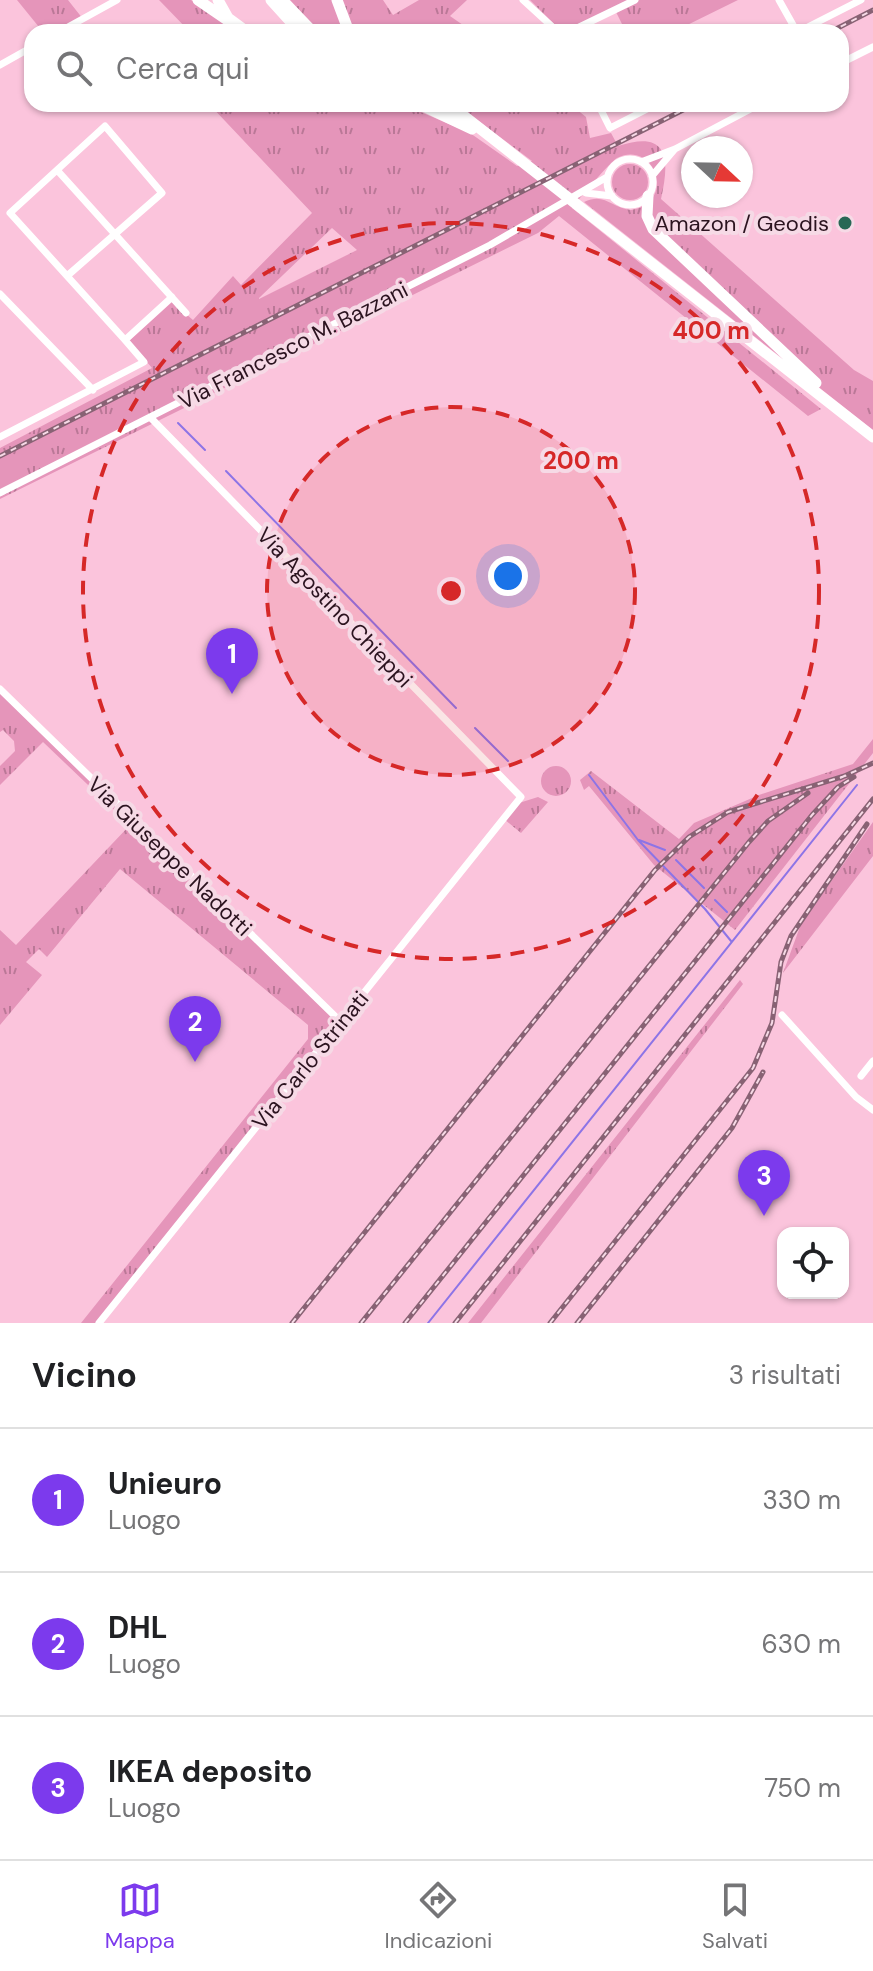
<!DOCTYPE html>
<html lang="it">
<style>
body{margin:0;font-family:"DM Sans",sans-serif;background:#f2f2f2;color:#202124}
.controls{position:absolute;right:24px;bottom:24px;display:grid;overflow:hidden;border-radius:16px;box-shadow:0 2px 6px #0004}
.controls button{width:72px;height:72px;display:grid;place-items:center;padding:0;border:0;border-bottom:2px solid #e0e0e0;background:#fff;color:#202124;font:40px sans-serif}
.compass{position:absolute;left:681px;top:136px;width:72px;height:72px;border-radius:50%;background:#fff;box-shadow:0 2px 6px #0004;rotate:112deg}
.you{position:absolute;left:508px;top:576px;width:28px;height:28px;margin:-20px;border:6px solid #fff;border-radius:50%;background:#1a73e8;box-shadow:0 0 0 12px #1a73e833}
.badge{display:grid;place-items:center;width:52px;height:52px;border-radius:50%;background:#7c3aed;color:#fff;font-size:26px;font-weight:700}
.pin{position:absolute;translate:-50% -66px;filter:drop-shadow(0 2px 4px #0008)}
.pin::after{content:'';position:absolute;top:42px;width:28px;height:24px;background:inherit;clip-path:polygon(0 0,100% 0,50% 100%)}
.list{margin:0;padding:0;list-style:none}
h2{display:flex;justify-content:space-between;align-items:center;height:104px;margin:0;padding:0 32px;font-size:34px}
h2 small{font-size:26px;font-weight:400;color:#757577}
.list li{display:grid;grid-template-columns:52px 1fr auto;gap:24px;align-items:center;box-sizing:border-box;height:144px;padding:0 32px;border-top:2px solid #e0e0e0}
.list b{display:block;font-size:30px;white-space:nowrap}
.list p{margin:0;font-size:26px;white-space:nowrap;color:#757577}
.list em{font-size:26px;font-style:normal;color:#757577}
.icon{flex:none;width:44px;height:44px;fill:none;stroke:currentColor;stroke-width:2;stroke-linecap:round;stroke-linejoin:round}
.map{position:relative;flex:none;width:873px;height:1323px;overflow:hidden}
.search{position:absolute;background:#fff;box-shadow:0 2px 6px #0004;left:24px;right:24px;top:24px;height:88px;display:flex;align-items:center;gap:20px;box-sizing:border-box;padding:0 28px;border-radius:24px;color:#757577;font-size:30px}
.sheet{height:536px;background:#fff}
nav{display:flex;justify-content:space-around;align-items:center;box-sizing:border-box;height:112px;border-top:2px solid #e0e0e0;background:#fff;font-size:22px;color:#757577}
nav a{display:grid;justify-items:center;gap:4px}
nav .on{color:#7c3aed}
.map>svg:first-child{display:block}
.grass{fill:url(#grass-tufts);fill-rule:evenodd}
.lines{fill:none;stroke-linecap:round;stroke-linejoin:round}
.stream{stroke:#8d74e6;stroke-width:2}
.minor{stroke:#fff;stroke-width:7}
.trunk{stroke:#fff;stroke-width:11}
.rail-casing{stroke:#886274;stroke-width:5}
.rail{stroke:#f6dae6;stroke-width:2;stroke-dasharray:6;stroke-linecap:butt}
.ring{fill:none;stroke:#d62828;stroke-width:4;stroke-dasharray:14 10}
.poi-dot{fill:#286755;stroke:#f6dae6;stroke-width:3}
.labels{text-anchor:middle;stroke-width:8;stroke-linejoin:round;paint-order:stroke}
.poi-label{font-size:22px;fill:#2b131f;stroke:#f6dae6;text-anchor:end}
.street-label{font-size:22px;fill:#2b131f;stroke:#f6dae6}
.centre{fill:#d62828;stroke:#f6dae6;stroke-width:4}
.ring-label{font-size:24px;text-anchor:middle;font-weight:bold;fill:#d62828;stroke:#f6dae6;stroke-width:8;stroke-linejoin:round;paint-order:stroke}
</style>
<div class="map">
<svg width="873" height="1323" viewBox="0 0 873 1323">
<defs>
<pattern id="grass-tufts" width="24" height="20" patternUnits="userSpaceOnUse" patternTransform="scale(2)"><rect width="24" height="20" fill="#e595ba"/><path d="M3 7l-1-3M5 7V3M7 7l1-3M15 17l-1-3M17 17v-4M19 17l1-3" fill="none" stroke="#ba7897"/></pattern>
</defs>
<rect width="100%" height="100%" fill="#fbc4dc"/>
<path class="grass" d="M17,0H68L83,19L59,32H43Z
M159,0H191L237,32H190Z
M290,0H383L393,15L419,0H467L450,16L473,32H319Z
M530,0H738L673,32H626L615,10L571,32H562Z
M209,104H402L470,133L517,166L532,161L469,114L449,104H570L586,117L590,138L611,133L618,146C669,129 670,159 661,199L854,370L873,381V430L584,202C605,192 611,208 631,210C678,202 654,139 617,158C611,161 578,200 572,208L821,409L808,416L559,216L538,233L0,499V448L152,368L129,341L172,302L193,320L233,276L241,285L312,213ZM332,228L357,250L259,299V298Z
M612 182a18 18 0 1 1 36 0a18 18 0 1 1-36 0Z
M0,689L342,1022L99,1323H81L308,1039V1025L120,869L47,957L39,949L26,962L42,975L0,1025V930L16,945L130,825L43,742L0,785V766L15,751L14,741L3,730L0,732Z
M873,739V753L735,930L654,865L589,786L584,790L580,780L591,771L679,839L694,823L759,795L853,764Z
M541 781a15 15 0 1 1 30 0a15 15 0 1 1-30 0Z
M538,797L548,802L521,833L504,819L519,803Z
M873,822V856L783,973L801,924Z
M740,980L743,984L481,1323H468Z"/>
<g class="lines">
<path class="stream" d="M178,423L205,450
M226,471L456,708
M475,728L508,761
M589,775L638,840L705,909L731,941
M639,840L665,850
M676,860L704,888
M715,900L727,912
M428,1323L857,785"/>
<path class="minor" d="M523,0L558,32
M779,0L797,32
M59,32L117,0
M569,32L635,0
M798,32L861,0
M841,63L873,47
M0,65L32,47
M598,104L610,128L657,104
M607 182a23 23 0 1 1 46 0a23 23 0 1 1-46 0Z
M641,162L675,149L760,104
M57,170L186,313
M652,176L674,150
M586,193L612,196
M67,276L162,193L105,126L10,213L125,340
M0,294L93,390
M0,437L144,362L125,340L172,297
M0,493L490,245L607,177
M0,689L341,1022
M782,1015L856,1097L873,1110
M861,1076L873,1061
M99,1323L521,797L150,417"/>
<path class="trunk" d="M198,0L236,26
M218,0L228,18L247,32
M271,0L300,32
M282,0L313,32
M337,0L349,32
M419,104L472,129
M442,104L464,116L873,437
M648,196L647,216L653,229L816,383"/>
<g class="rail-casing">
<path id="rail" d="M830,32L873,10
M0,456L695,104
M840,778L873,763
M292,1323L655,870L689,837L728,812L851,774
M361,1323L749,842L768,821L808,793
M405,1323L812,815L838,787L854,777
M455,1323L873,799
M550,1323L753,1068L772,1023L781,962L791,936L867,824
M577,1323L732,1128L763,1072"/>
</g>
<use href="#rail" class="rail"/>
</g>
<circle cx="451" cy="591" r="184" fill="#d62828" fill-opacity=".12"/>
<g class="ring">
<circle cx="451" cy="591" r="184"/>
<circle cx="451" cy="591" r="368"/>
</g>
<circle class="poi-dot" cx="845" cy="223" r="8"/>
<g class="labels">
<g class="poi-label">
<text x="829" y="231">Amazon / Geodis</text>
</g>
<g class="street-label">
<text transform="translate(293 345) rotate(-27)" y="8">Via Francesco M. Bazzani</text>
<text transform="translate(335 607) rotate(46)" y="8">Via Agostino Chieppi</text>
<text transform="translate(170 856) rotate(44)" y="8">Via Giuseppe Nadotti</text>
<text transform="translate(310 1060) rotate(-51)" y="8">Via Carlo Strinati</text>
</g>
</g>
<circle cx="451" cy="591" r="12" class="centre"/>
<g class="ring-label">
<text x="711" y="339">400 m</text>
<text x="581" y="469">200 m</text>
</g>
</svg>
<div class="controls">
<button><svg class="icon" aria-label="locate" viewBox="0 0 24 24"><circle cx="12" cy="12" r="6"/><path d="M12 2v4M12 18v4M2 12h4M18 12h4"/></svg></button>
</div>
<svg class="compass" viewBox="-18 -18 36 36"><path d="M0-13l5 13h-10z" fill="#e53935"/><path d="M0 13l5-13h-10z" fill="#757577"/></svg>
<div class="you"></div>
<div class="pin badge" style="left:232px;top:694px">1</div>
<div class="pin badge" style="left:195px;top:1062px">2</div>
<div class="pin badge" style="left:764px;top:1216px">3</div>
<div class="search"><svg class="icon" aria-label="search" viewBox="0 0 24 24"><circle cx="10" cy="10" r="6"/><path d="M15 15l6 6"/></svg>Cerca qui</div>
</div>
<section class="sheet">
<h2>Vicino<small>3 risultati</small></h2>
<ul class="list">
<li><span class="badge">1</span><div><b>Unieuro</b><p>Luogo</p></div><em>330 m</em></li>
<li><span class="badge">2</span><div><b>DHL</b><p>Luogo</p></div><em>630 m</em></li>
<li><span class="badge">3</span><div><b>IKEA deposito</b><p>Luogo</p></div><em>750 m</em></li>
</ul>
</section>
<nav>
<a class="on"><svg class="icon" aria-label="map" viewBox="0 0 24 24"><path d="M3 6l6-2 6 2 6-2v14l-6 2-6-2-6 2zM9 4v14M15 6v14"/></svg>Mappa</a>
<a><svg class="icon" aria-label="directions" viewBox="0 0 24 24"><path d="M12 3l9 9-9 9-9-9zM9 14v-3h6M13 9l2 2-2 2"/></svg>Indicazioni</a>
<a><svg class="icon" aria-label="saved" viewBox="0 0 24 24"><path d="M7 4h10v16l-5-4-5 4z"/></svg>Salvati</a>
</nav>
